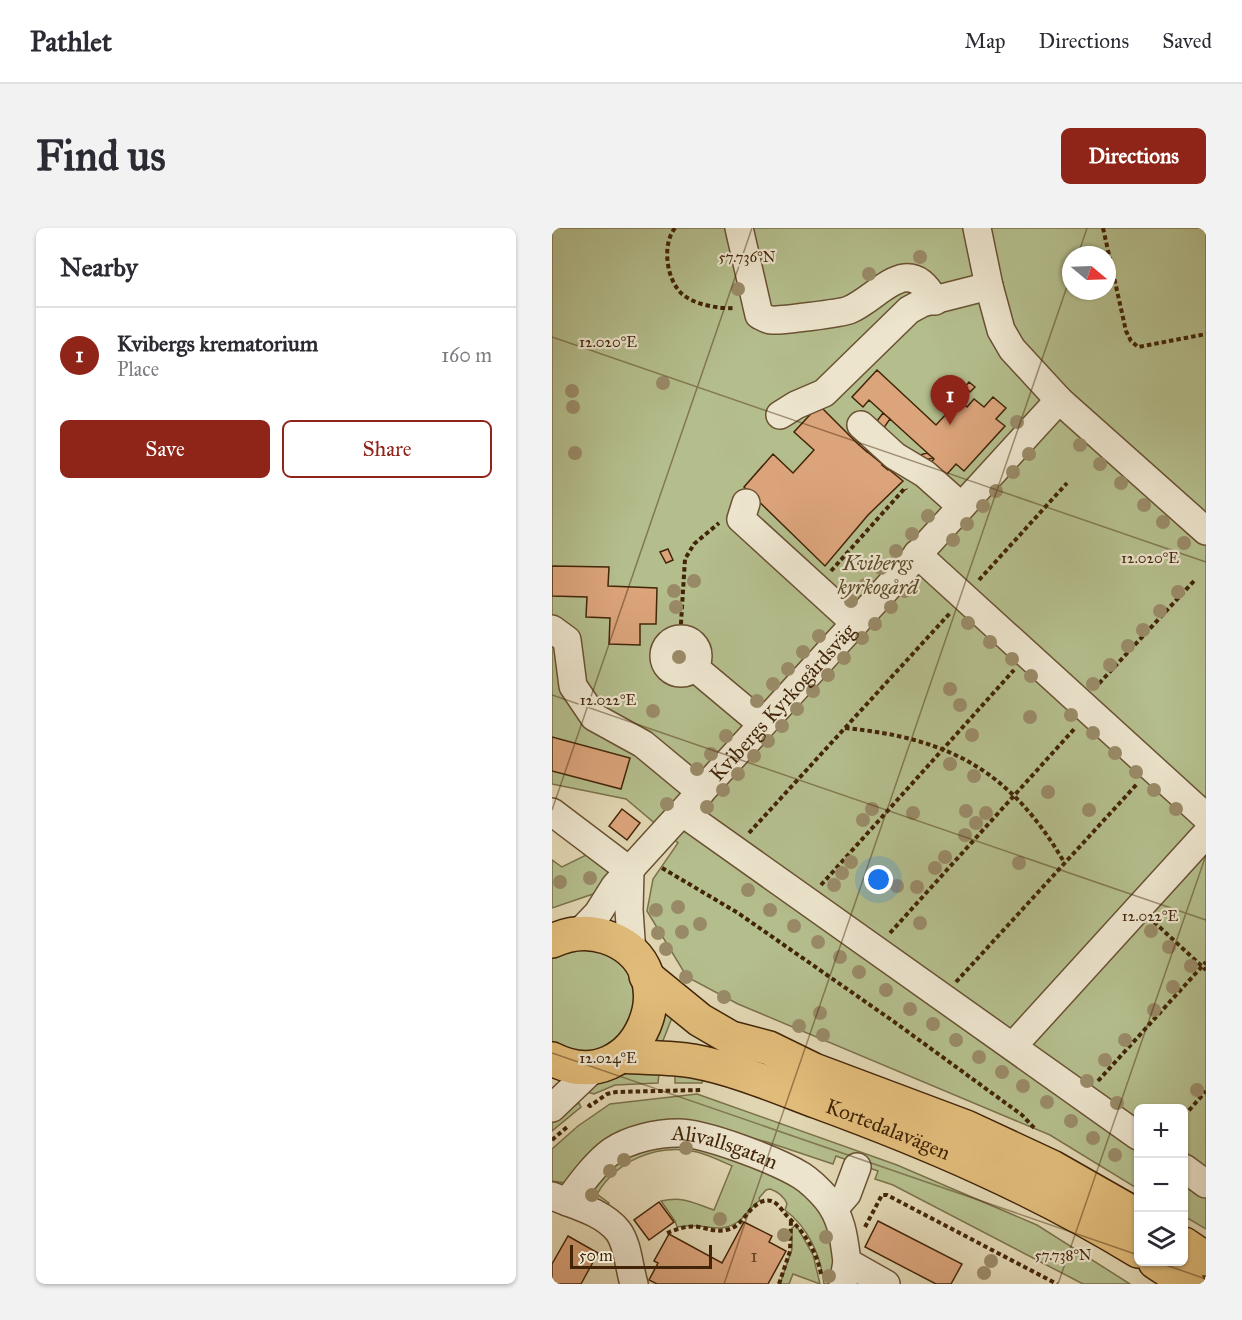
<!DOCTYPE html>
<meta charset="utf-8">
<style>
body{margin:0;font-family:"IM FELL Great Primer",serif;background:#f2f2f3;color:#2b2b33}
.controls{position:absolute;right:18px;bottom:18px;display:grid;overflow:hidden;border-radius:9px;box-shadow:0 2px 4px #0004}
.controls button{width:54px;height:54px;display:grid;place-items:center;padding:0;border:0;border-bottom:2px solid #e1e1e2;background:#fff;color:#2b2b33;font:30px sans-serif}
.compass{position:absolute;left:510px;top:18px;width:54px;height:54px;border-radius:50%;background:#fff;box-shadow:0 2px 4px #0004;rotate:109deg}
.scale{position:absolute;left:18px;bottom:15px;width:142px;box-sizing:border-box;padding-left:6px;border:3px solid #422508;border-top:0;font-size:16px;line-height:21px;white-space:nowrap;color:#422508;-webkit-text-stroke:4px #ece4cd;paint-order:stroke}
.you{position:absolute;left:327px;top:652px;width:21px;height:21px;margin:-15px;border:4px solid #fff;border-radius:50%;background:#1a73e8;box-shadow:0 0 0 9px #1a73e833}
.badge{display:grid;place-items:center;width:39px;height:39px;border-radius:50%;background:#8f2418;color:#fff;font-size:20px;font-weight:700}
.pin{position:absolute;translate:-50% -50px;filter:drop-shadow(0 2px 3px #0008)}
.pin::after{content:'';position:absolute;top:32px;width:21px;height:18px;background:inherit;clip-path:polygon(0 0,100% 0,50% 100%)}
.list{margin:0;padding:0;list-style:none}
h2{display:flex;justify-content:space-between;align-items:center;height:78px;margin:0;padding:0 24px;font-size:26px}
h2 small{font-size:20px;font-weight:400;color:#7c7c81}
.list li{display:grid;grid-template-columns:39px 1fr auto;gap:18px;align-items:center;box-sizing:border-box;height:96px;padding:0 24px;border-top:2px solid #e1e1e2}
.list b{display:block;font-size:22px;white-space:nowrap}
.list p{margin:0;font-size:20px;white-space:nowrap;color:#7c7c81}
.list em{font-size:20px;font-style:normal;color:#7c7c81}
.actions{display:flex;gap:12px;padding:18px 24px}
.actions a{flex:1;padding:14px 0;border:2px solid #8f2418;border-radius:9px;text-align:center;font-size:21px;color:#8f2418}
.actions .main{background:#8f2418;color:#fff}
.icon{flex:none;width:33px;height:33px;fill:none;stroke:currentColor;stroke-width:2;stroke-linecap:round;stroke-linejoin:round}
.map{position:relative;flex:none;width:654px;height:1056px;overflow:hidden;border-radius:9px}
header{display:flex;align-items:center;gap:36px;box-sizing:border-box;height:84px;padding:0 30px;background:#fff;border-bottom:2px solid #e1e1e2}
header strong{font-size:28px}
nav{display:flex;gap:33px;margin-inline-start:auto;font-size:21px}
.intro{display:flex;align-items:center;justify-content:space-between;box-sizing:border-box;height:144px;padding:0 36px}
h1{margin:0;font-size:42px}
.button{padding:15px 27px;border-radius:9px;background:#8f2418;color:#fff;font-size:21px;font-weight:700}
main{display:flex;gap:36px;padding:0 36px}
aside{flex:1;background:#fff;border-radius:9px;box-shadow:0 2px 4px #0004}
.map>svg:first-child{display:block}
.green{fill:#b4bd8c;stroke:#7b714a;stroke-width:1.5;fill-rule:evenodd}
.building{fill:#dca47b;stroke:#422508;stroke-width:1.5}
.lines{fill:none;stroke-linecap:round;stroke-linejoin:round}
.minor-casing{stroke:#6a5132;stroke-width:30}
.major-casing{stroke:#422508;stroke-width:36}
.path{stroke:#422508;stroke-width:4;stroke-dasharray:4.5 3;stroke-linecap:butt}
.minor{stroke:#ece4cd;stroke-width:27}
.major{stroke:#e0bb79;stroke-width:33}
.tree{fill:#998a67}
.ticks{fill:none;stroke:#422508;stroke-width:1.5;stroke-opacity:0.45}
.labels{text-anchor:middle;stroke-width:4.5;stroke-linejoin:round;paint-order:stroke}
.number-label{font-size:18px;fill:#684525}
.park-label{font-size:21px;font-style:italic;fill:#5e4b29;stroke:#ece4cd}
.street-label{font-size:21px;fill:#422508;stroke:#ece4cd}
.ticks-label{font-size:15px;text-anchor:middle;fill:#422508;stroke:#ece4cd;stroke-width:4.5;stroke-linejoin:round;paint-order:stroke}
</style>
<header>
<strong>Pathlet</strong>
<nav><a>Map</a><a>Directions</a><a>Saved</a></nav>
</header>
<div class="intro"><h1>Find us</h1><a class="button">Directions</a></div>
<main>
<aside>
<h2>Nearby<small></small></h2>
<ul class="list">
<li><span class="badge">1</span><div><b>Kvibergs krematorium</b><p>Place</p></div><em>160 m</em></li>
</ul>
<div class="actions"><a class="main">Save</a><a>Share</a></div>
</aside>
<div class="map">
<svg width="654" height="1056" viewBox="0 0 654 1056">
<rect width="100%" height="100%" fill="#e1d6b2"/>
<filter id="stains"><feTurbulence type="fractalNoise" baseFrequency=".00333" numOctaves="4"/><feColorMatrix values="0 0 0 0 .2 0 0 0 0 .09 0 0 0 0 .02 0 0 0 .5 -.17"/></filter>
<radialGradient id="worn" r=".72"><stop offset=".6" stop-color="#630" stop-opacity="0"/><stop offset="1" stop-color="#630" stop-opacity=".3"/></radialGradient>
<path class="green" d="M0,0H654V1001L632,988V880H586V961L498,907L186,776L135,749L95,683L101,651L126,615L74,571L0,556ZM519,27H555V63H519Z
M38,625L63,643L44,665L0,680V632L10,639Z
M45,716L84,749L80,801L45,827L0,817V725Z
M111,778L121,787L107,823L95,818Z
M108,837L106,855L63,857L42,866L31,863L49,848Z
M123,839L152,849L150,855H123Z
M145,866L345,937L485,997L578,1056H531L341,957L323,951L326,943L284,928L281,936L215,914L124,891L68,905L14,955L0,953V921L26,898L58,876Z
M17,873L22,878L27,875L29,879L0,903V892Z
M139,913L247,954L283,1003L281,1056H272C269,1028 256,999 233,982L235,976C232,968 227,964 218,961L214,962L207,970L208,972C199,979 194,987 187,993C172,1004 161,999 145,998C138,997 131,998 125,999L123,993L109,973C132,968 141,975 162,982L180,938C169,933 157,927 145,924C106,915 65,932 45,966L57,975L56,976C47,978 37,971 32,964L74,925Z
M244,997L261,1027L268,1056L241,1046L237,1056H228L240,1021V1000Z"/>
<path class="building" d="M325,142L384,197L407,172L415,179L422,171L432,179L441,169L454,180L444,191L453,198L412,243L404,236L389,253L375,239L382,231L317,172L311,179L300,169Z
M417,154L423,159L418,164L413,159Z
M267,177L307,217L351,253L316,287L273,338L192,259L221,226L241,245L262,222L242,204Z
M331,185L338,191L315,224L307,217Z
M375,225L381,230L336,242L330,237Z
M116,321L121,332L114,335L108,324Z
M0,338L57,339L56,358L105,360L104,396H88V417L57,416L58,390L34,389L35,369L0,368Z
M0,509L78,530L69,561L0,543Z
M70,581L88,595L75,612L57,598Z
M107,974L122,994L97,1012L82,992Z
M326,993L410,1036L399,1056H384L313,1019Z
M192,994L220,1008L217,1014L234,1023L216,1056H105L97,1052L106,1035L102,1033L117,1006L170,1035Z
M16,1008L46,1025L29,1056H0V1036Z"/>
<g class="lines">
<g class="minor-casing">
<g id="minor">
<path d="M187,0L207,87C211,89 216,92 219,92C227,93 290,85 297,82C328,69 356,22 383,73"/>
<path d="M425,0L437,58L449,102L460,121L507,172L654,303"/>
<path d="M228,187L244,177L272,165L357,82L370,75L437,58"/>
<path d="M309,197L343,228L373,246L409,278"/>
<path d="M194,275L189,291L303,395"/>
<path d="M365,326L654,589"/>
<path d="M0,401L15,412L21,458L42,489L91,516L149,564"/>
<circle cx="129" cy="428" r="17"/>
<path d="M142,439L210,496"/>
<path d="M0,584L78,643"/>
<path d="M131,585L586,908"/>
<path d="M78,643L77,682L80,726"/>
<path id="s1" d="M27,705L46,685L63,658L113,603L507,172"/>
<path d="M461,818L654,606"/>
<path d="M0,880L44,838"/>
<path d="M632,940L654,956"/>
<path d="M0,968C22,977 51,984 66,1003C76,1016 77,1040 82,1056"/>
<path id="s2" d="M15,974C27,958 44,934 60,923C78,911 105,905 126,905C154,905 226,933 250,948C259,954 267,962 274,970C290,989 292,1010 295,1034"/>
<path d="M282,981L295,966L305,939"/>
<path d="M291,1056L295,1034L334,1056"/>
</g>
</g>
<g class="major-casing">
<g id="major">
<path d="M0,713C17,705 36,703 54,709C142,738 86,875 0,831"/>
<path d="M94,748L148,792L179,810L217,820L262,842L414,899L500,939L586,988"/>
<path id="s3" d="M69,828C93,830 118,829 141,833C184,841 226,859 266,874C378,915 485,961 586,1023"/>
<path d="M632,1016L654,1031"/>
<path d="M603,1034L636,1056"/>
</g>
</g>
<path class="path" d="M123,0C110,16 114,50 129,65C142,77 167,81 183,80
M551,0L574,103L579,113L586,119L654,106
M279,343L353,260L354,262
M427,352L515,255
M128,411L133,331L142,316L167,295
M542,461L642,353
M293,500C397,510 459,543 512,634
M197,605L398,385
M110,640L186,685L341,793L470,887L484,902
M269,657L462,442
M602,694L654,742
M338,705L524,499
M404,754L585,556
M546,853L654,734
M36,876L38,878L55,866L64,864L149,862
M632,888L654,863
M0,912L15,899
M313,999L330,967H335L505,1056
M115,1005C125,1001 136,997 147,999C156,1001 165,1004 174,1002C191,999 194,981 209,974C222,968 228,980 235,988C253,1005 264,1022 269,1046
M227,1056L238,1023L239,991"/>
<use href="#minor" class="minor"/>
<use href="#major" class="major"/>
</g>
<g class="tree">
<circle cx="368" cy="29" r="7"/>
<circle cx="317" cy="46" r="7"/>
<circle cx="186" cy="61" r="7"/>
<circle cx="111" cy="155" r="7"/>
<circle cx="20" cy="163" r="7"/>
<circle cx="21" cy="179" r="7"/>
<circle cx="465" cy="194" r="7"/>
<circle cx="528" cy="217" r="7"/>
<circle cx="23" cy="225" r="7"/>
<circle cx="477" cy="226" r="7"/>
<circle cx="548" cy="236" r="7"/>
<circle cx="461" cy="244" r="7"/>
<circle cx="569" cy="255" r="7"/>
<circle cx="444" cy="263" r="7"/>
<circle cx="592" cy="277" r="7"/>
<circle cx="431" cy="278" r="7"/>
<circle cx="376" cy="288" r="7"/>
<circle cx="611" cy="294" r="7"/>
<circle cx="415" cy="296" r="7"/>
<circle cx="360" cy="306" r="7"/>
<circle cx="401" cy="312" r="7"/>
<circle cx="632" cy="315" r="7"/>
<circle cx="344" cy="323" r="7"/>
<circle cx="329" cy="340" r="7"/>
<circle cx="142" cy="353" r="7"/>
<circle cx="313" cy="357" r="7"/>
<circle cx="122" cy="363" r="7"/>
<circle cx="353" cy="363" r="7"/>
<circle cx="626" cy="364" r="7"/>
<circle cx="299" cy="373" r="7"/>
<circle cx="124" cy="379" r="7"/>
<circle cx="339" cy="379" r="7"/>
<circle cx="608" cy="383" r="7"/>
<circle cx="416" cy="395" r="7"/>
<circle cx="323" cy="396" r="7"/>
<circle cx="591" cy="402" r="7"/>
<circle cx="267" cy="408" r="7"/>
<circle cx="310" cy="410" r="7"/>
<circle cx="438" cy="414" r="7"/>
<circle cx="576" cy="418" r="7"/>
<circle cx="251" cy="424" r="7"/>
<circle cx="127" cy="429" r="7"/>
<circle cx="292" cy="430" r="7"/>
<circle cx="460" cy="431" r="7"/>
<circle cx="558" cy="437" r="7"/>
<circle cx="236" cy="441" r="7"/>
<circle cx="276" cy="447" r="7"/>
<circle cx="479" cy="448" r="7"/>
<circle cx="221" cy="456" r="7"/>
<circle cx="541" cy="456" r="7"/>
<circle cx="398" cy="461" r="7"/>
<circle cx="261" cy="463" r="7"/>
<circle cx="205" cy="473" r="7"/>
<circle cx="408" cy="477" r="7"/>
<circle cx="245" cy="481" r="7"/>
<circle cx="101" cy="483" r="7"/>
<circle cx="519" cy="487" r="7"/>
<circle cx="478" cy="489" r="7"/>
<circle cx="230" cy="498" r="7"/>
<circle cx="541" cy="505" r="7"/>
<circle cx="420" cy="507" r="7"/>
<circle cx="174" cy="508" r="7"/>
<circle cx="216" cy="513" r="7"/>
<circle cx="563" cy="525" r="7"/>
<circle cx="159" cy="526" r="7"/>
<circle cx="202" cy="528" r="7"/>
<circle cx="398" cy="536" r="7"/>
<circle cx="145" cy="541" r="7"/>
<circle cx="584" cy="544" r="7"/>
<circle cx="186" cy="546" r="7"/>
<circle cx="422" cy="548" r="7"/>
<circle cx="171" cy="562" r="7"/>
<circle cx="602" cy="562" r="7"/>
<circle cx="496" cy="564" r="7"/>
<circle cx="115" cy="576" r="7"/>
<circle cx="155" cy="579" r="7"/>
<circle cx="320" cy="581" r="7"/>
<circle cx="624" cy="581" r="7"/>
<circle cx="537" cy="582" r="7"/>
<circle cx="414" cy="583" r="7"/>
<circle cx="361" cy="585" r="7"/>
<circle cx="434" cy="585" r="7"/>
<circle cx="311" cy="592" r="7"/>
<circle cx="424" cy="595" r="7"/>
<circle cx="413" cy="607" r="7"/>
<circle cx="393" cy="629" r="7"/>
<circle cx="299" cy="634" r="7"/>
<circle cx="467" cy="635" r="7"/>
<circle cx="383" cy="640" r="7"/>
<circle cx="290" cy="645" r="7"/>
<circle cx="38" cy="650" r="7"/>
<circle cx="8" cy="654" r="7"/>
<circle cx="282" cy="657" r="7"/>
<circle cx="345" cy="658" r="7"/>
<circle cx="365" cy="659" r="7"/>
<circle cx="196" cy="662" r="7"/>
<circle cx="126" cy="679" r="7"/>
<circle cx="104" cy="682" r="7"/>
<circle cx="218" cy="682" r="7"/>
<circle cx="368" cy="695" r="7"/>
<circle cx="148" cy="696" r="7"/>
<circle cx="242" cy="698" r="7"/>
<circle cx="599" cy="703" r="7"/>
<circle cx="130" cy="704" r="7"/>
<circle cx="106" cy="705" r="7"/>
<circle cx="266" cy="714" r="7"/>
<circle cx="617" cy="719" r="7"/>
<circle cx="114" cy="721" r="7"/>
<circle cx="288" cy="729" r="7"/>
<circle cx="639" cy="738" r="7"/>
<circle cx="307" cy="744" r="7"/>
<circle cx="134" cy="749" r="7"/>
<circle cx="621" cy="759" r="7"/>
<circle cx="334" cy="762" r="7"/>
<circle cx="172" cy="769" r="7"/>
<circle cx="358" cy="781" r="7"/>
<circle cx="602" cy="782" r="7"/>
<circle cx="268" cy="785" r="7"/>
<circle cx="381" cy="796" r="7"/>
<circle cx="247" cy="798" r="7"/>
<circle cx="271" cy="807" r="7"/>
<circle cx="404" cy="812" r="7"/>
<circle cx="573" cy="812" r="7"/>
<circle cx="427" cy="829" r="7"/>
<circle cx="553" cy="832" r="7"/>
<circle cx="450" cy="844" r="7"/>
<circle cx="535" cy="853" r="7"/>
<circle cx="471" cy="858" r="7"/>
<circle cx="645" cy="862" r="7"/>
<circle cx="495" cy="874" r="7"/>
<circle cx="565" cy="875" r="7"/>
<circle cx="519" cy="893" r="7"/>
<circle cx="541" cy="910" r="7"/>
<circle cx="134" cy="920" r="7"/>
<circle cx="563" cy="927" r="7"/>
<circle cx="72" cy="932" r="7"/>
<circle cx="58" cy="943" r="7"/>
<circle cx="40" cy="967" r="7"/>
<circle cx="168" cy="991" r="7"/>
<circle cx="232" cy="1007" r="7"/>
<circle cx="274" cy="1009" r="7"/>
<circle cx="439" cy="1033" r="7"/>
<circle cx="432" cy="1045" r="7"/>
<circle cx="277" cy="1048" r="7"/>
</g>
<path class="ticks" d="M526,27L535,0M0,109L654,334M0,467L654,692M0,582L200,0M0,825L586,1027M605,1034L654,1051M172,1056L519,47M506,1056L654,627"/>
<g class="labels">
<g class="number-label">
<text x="202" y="1034">1</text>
</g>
<g class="park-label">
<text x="326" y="342">Kvibergs<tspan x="326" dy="24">kyrkogård</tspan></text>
</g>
<g class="street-label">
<text dy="7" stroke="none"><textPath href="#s1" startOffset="308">Kvibergs Kyrkogårdsväg</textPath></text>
<text dy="7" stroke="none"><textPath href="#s3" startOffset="279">Kortedalavägen</textPath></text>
<text dy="7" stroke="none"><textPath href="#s2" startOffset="186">Alivallsgatan</textPath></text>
</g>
</g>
<g class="ticks-label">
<text x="195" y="34">57.736°N</text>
<text x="56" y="119">12.020°E</text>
<text x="598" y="335">12.020°E</text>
<text x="56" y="477">12.022°E</text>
<text x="598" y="693">12.022°E</text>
<text x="56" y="835">12.024°E</text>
<text x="511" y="1032">57.738°N</text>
</g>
<rect width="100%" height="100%" filter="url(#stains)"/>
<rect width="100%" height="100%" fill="url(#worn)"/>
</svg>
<div class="controls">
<button>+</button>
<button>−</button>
<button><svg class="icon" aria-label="layers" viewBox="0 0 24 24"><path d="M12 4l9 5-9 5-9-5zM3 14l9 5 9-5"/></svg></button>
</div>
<svg class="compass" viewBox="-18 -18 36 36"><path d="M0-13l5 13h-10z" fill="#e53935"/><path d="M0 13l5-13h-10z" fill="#7c7c81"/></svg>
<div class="scale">50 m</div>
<div class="you"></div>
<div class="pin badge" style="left:398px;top:197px">1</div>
</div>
</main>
